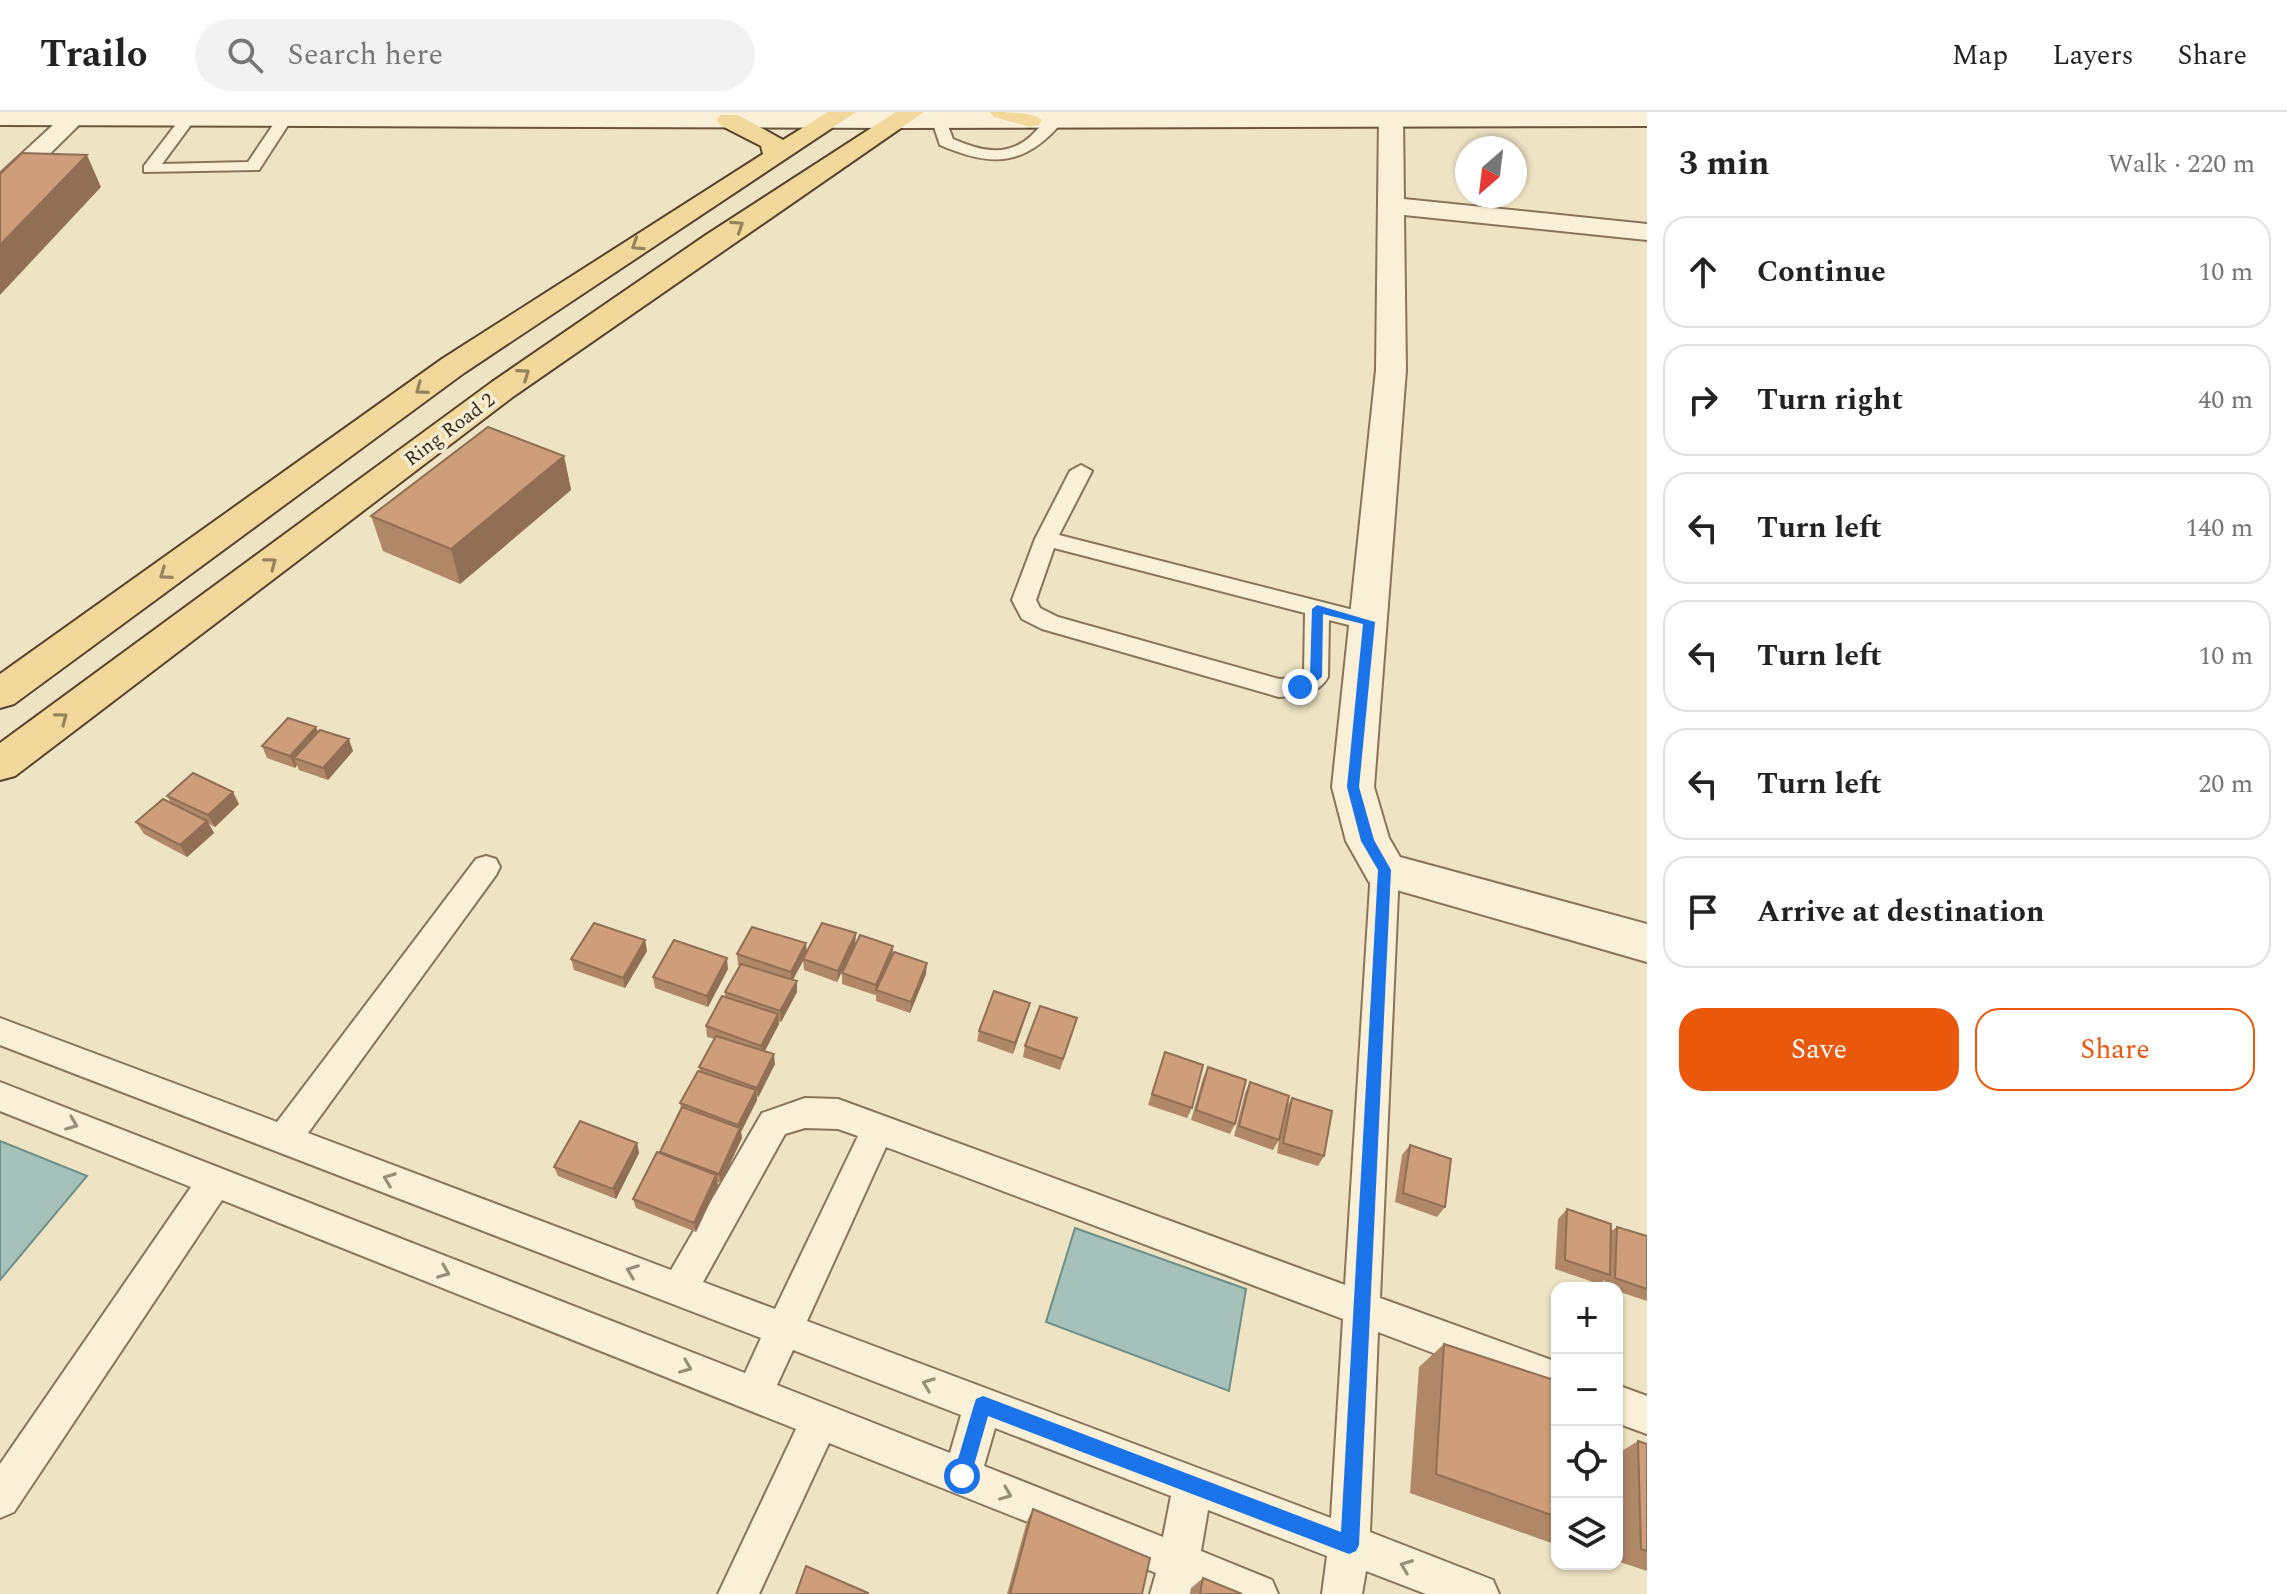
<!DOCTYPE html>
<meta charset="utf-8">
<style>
body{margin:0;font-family:Spectral,serif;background:#f2f2f2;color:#222}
.controls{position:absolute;right:24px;bottom:24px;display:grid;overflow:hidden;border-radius:16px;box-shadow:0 2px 6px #0004}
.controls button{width:72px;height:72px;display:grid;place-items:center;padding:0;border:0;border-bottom:2px solid #e0e0e0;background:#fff;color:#222;font:40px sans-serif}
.compass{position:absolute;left:1455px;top:24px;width:72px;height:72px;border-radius:50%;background:#fff;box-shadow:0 2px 6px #0004;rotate:208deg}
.stop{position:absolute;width:24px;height:24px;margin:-18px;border:6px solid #1a73e8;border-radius:50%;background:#fff}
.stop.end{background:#1a73e8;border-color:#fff;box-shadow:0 2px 8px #0008}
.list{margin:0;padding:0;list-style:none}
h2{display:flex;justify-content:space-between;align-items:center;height:104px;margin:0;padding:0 32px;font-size:34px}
h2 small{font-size:26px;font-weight:400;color:#767676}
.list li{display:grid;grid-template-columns:52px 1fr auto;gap:24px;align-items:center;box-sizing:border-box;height:112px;margin:0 16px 16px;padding:0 16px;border:2px solid #e0e0e0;border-radius:24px}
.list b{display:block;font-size:30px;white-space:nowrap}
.list em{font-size:26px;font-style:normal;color:#767676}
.actions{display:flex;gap:16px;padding:24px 32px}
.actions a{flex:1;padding:18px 0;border:2px solid #ea580c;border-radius:24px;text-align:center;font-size:28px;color:#ea580c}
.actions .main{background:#ea580c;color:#fff}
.icon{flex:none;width:44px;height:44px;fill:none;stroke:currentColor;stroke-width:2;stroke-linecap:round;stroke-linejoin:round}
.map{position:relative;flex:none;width:1647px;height:1482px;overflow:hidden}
header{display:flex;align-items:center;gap:48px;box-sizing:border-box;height:112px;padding:0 40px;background:#fff;border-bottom:2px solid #e0e0e0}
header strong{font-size:38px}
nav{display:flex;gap:44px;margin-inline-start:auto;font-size:28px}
.search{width:560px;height:72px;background:#f2f2f2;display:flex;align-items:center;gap:20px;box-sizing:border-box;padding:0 28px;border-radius:44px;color:#767676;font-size:30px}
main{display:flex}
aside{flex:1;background:#fff}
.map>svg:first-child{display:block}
.water{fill:#a5c1ba;stroke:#6c9088;stroke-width:2}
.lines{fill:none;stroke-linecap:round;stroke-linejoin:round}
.service-casing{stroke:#89745a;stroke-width:4}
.minor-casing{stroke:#89745a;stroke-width:4}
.secondary-casing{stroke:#6b553d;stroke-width:4}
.primary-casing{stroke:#57422e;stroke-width:4}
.service{fill:#f9f0d7;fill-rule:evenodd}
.minor{fill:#f9f0d7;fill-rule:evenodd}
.secondary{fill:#f9f0d7;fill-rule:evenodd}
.primary{fill:#f2d99b;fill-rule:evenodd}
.wall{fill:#b08868}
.shaded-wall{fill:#906f55}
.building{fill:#cd9e79;stroke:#906f55;stroke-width:2}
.oneway{stroke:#96825c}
.oneway2{stroke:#998e7a}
.route{fill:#1a73e8}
.labels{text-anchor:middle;stroke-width:7;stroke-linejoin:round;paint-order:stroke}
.far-street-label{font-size:20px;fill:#392c1e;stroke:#f6edd3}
</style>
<header>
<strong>Trailo</strong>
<div class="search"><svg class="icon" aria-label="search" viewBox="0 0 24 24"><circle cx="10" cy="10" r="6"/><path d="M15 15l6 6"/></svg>Search here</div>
<nav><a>Map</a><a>Layers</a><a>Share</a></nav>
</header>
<main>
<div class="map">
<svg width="1647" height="1482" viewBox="0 0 1647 1482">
<rect width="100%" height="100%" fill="#eee3c3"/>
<path class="water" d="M0,1029L87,1064L0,1168Z
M1075,1116L1246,1177L1229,1279L1046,1210Z"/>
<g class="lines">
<g class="service-casing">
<path id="service" d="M188,1L196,6L162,52L248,50L279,4H289L292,7L259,58L144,60V54L183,3Z
M1056,3L1064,8C1026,54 993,56 940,33L932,9L940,4L945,6L953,27C981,39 1007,46 1031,24C1039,16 1046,7 1056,3Z
M1081,353L1092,359L1059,423L1369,502L1377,504L1381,510L1377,516L1369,518L1329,508L1328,565C1318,583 1298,584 1279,585L1042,517L1022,507L1012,488L1035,427L1070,359ZM1054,436L1305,501L1304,561L1295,566L1279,567L1058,505L1040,496L1036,488Z
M486,744L496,747L500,755L496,763L308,1021L671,1158L762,1001L805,986L838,987L1345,1173L1371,758L1375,750L1385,747L1395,750L1399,758L1380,1186L1557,1250V1288L1378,1220L1370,1420L1493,1468L1499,1482H1426L1366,1459L1362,1482H1322L1327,1444L1208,1398L1201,1439L1272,1468L1278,1482H1207L1192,1476L1190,1482H1150L1156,1461L829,1331L759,1482H718L796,1317L222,1088L14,1400L0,1406V1352L191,1075L0,999V970L745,1261L761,1226L0,933V906L277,1010L476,747ZM805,1016L838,1017L858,1024L775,1197L703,1170L785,1022ZM886,1035L1343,1207L1331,1406L807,1209ZM793,1238L961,1303L950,1341L777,1273ZM995,1316L1171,1384L1163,1425L984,1354Z
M1617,1273L1647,1284V1322L1617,1311Z"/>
</g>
<g class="minor-casing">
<path id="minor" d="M1396,0L1403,6L1404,87L1647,112V128L1404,103L1406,258L1374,675L1389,726L1400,745L1647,812V850L1369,770L1346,729L1332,675L1376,258L1379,6L1383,1Z
M66,1H82L86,6L9,82L0,84V62Z"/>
</g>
<g class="secondary-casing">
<path id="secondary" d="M0,0H1647V14L898,16L0,13Z"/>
</g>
<g class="primary-casing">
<path id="primary" d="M828,0H856L464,261L14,592L0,596V562L442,247L763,42L761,34L720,13L717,8L720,3H738L783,28Z
M896,0H924L514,284L15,664L0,668V631L492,270L706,123Z
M990,0C1006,0 1032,0 1042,8L1039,13L1030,15L994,5Z"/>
</g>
<use href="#service" class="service"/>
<use href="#minor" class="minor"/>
<use href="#secondary" class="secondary"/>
<use href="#primary" class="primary"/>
</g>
<path class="wall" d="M564,344L571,378L460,472L383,439L371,404Z
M316,615L318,620L353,639L328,668L299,658L297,653L295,656L267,646L262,634Z
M167,684L239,692L215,715L209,712L214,721L187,745L144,722L136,710L171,691Z
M856,821L855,832L837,870L804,858L803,848L793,868L797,880L781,910L779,909V912L765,939L775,952L757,985V988L741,1020L742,1026L721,1071L717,1070L718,1073L696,1120L636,1096L633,1087L660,1041V1040L681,996L680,991L700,960L699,955L715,927L707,925L706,914L725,885V880L740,854L738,853L737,842L807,841Z
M645,828L647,839L625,876L574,858L571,847Z
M893,842L926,862L910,901L876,889V882L875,883L842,872V861Z
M728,857L708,895L655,876L653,865Z
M1027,901L1013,942L977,929L979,919Z
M1074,917L1060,958L1023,945L1025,934Z
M1165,940L1192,996L1187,1006L1148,993Z
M1208,955L1235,1012L1230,1022L1191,1008L1203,966Z
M1250,970L1287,994L1292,986L1324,1044L1318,1054L1277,1041L1279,1028L1273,1038L1234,1024L1245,981Z
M637,1031L639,1041L616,1087L558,1064L554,1055Z
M1410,1033L1445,1095L1437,1105L1395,1090L1402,1043Z
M1567,1097L1611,1119L1617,1115L1647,1124V1189L1617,1179V1176H1609L1604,1174L1605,1168L1599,1172L1555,1157L1558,1107Z
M1444,1232L1557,1269V1433L1410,1381L1419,1255Z
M1638,1329L1647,1332V1459L1617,1449V1342Z
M1033,1397L1142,1482H1007L1027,1409Z
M1203,1466L1242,1482H1190L1191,1476Z"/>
<path class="shaded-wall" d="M87,43L101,75L0,183V133Z
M564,344L571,378L460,472L451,437Z
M316,615L321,627L294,646L297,653L295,656L290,644Z
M349,627L353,639L328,668L323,656Z
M233,680L239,692L215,715L208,703Z
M207,709L214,721L187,745L180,733Z
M856,821L855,832L837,870L838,859Z
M645,828L647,839L625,876L623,866Z
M806,831L807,842L791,871V860Z
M893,834L892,846L876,878L875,883L876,873Z
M727,846L728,857L708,895L707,884Z
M927,851L926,862L910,901L911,890Z
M797,869V880L781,910L780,899Z
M1030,891L1027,901L1013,942L1015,931Z
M778,902L779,912L762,944L761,934Z
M774,942L775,952L758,986L757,976Z
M756,978L757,988L741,1020L742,1026L721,1071L719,1062L739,1019L738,1013Z
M637,1031L639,1041L616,1087L613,1077Z
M716,1063L718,1073L696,1120L694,1111Z"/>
<path class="building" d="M22,41L87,43L0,133V62Z
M488,315L564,344L451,437L371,404Z
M288,606L316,615L290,644L262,634Z
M320,618L349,627L323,656L294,646Z
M193,661L233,680L208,703L167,684Z
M163,687L207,709L180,733L136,710Z
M594,811L645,828L623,866L571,847Z
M822,811L856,821L838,859L803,847Z
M752,815L806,831L791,860L737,842Z
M860,823L893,834L876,873L842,861Z
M674,828L727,846L707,884L653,865Z
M894,840L927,851L911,890L876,878Z
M741,852L797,869L780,899L725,880Z
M994,879L1030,891L1015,931L979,919Z
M722,884L778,902L761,934L706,914Z
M1040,894L1077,906L1063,947L1025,934Z
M716,924L774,942L757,976L699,955Z
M1165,940L1203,953L1192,996L1152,982Z
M1208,955L1246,968L1235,1012L1196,998Z
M698,959L756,978L738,1013L680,991Z
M1250,970L1289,984L1279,1028L1239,1014Z
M1292,986L1332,999L1324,1044L1283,1031Z
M682,995L740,1016L719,1062L660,1040Z
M580,1009L637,1031L613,1077L554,1055Z
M1410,1033L1451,1047L1445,1095L1403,1081Z
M657,1040L716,1063L694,1111L633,1087Z
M1567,1097L1611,1112L1610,1163L1565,1148Z
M1617,1115L1647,1124V1177L1615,1166Z
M1444,1232L1557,1269V1405L1436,1362Z
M1638,1329L1647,1332V1439L1641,1437Z
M1033,1397L1150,1446L1142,1482H1010Z
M806,1454L868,1481V1482H796Z
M1203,1466L1242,1482H1200Z"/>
<defs><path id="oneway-chevron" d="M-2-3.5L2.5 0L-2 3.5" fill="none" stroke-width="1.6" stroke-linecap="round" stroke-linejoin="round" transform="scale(2)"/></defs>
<g class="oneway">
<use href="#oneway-chevron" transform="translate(738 114) rotate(-33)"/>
<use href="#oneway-chevron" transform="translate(637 133) rotate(147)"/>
<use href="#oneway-chevron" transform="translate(524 262) rotate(-35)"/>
<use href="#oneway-chevron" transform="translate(421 277) rotate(144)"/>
<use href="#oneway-chevron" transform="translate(271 451) rotate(-37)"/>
<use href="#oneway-chevron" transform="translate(165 462) rotate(144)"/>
<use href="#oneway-chevron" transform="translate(62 606) rotate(-37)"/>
</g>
<g class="oneway2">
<use href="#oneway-chevron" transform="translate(72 1012) rotate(22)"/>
<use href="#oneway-chevron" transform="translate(389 1067) rotate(-159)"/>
<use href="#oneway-chevron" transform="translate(632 1159) rotate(-159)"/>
<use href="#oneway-chevron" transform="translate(444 1160) rotate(22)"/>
<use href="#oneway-chevron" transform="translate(686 1255) rotate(22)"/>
<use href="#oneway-chevron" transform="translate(928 1272) rotate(-159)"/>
<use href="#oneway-chevron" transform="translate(1006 1382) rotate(22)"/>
<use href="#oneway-chevron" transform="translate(1406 1454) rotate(-159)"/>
</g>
<path class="route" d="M1317,493L1375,510L1359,675L1374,728L1391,758L1359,1433L1356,1439L1349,1442L988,1304L969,1371L962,1373L956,1371L953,1364L974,1293L976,1287L983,1284L1341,1420L1378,758L1361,729L1347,675L1363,512L1323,502L1322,565L1304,578H1296V572L1310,563L1312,497Z"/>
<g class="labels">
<g class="far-street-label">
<text transform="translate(449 317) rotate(-37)" y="7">Ring Road 2</text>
</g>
</g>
</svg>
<div class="controls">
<button>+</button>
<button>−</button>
<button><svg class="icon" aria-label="locate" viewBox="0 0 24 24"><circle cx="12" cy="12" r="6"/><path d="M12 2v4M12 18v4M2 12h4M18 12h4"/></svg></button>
<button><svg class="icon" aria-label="layers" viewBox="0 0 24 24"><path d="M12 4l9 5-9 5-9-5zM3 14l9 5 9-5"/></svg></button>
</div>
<svg class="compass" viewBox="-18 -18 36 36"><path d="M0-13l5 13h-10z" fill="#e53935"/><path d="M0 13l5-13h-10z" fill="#767676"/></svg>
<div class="stop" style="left:962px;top:1364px"></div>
<div class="stop end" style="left:1300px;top:575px"></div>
</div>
<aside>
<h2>3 min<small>Walk · 220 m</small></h2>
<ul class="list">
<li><svg class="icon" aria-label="ahead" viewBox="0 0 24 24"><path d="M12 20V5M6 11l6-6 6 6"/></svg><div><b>Continue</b></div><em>10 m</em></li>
<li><svg class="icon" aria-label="right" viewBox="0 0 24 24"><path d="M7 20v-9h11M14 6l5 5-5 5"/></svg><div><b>Turn right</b></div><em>40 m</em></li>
<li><svg class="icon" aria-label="left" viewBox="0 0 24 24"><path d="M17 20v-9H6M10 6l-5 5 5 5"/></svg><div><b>Turn left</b></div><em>140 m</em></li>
<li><svg class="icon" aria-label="left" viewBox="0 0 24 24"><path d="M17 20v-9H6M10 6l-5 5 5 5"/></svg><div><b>Turn left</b></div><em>10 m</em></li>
<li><svg class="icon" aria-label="left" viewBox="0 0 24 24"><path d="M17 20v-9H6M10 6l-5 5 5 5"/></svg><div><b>Turn left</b></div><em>20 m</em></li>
<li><svg class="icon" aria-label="arrive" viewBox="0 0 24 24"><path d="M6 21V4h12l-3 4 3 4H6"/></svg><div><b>Arrive at destination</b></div></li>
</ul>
<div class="actions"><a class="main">Save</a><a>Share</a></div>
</aside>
</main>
